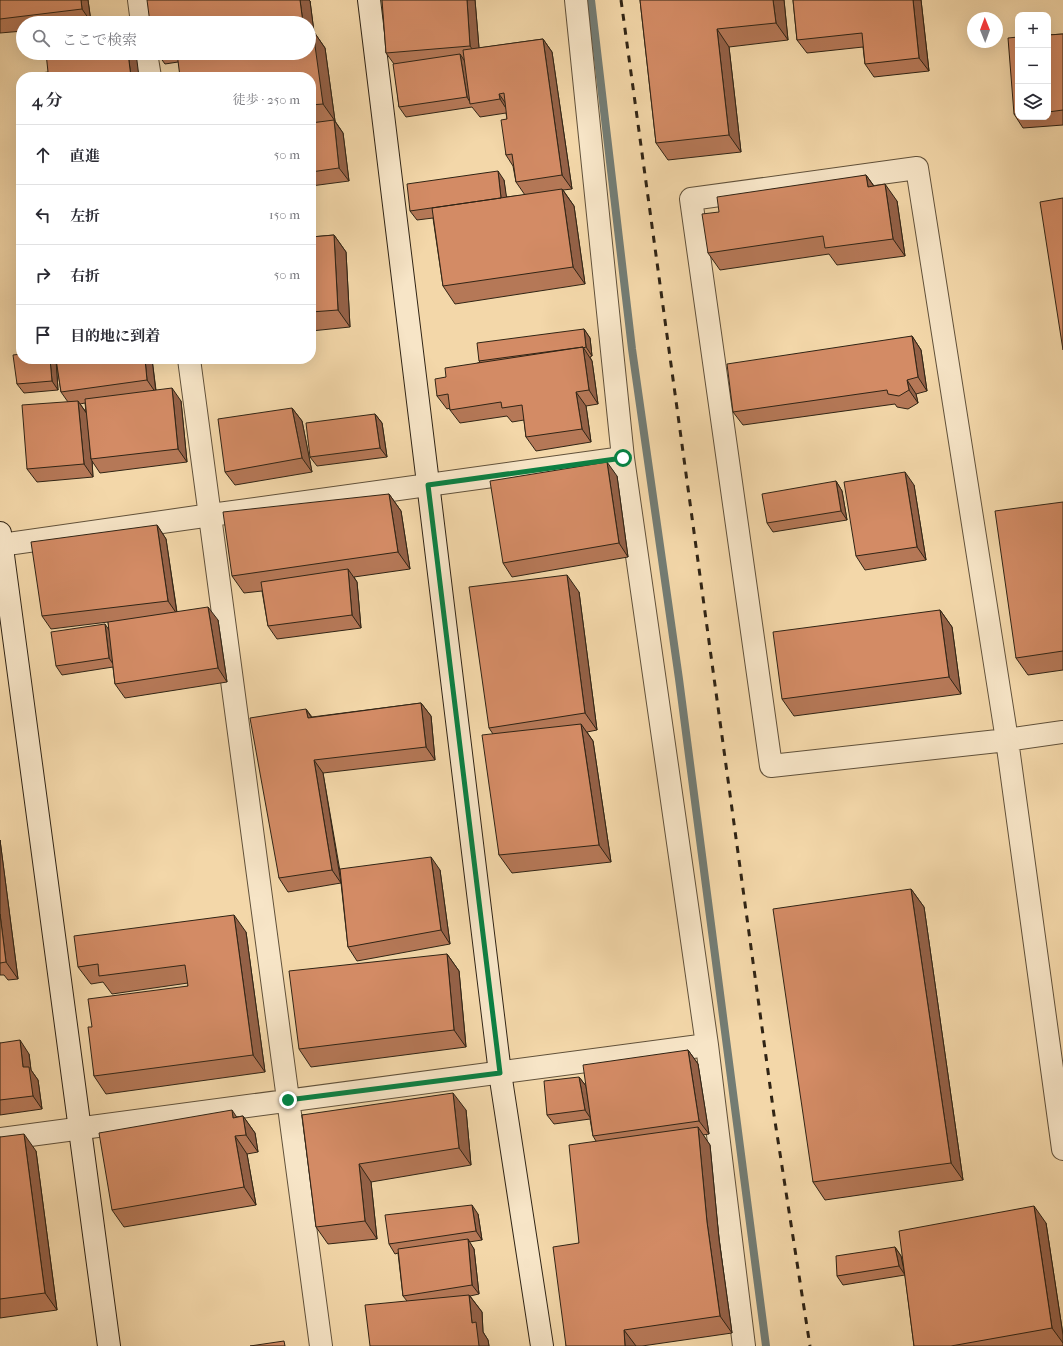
<!DOCTYPE html>
<html lang="ja">
<meta charset="utf-8">
<style>
body{margin:0;font-family:"IM FELL French Canon","Noto Serif JP",serif;background:#f2f2f3;color:#2b2b33}
.controls{position:absolute;right:12px;top:12px;display:grid;overflow:hidden;border-radius:8px;box-shadow:0 4px 16px #0002}
.controls button{width:36px;height:36px;display:grid;place-items:center;padding:0;border:0;border-bottom:1px solid #e1e1e2;background:#fff;color:#2b2b33;font:20px sans-serif}
.compass{position:absolute;left:967px;top:12px;width:36px;height:36px;border-radius:50%;background:#fff;box-shadow:0 4px 16px #0002;rotate:359deg}
.stop{position:absolute;width:12px;height:12px;margin:-9px;border:3px solid #0b8043;border-radius:50%;background:#fff}
.stop.end{background:#0b8043;border-color:#fff;box-shadow:0 1px 4px #0008}
.list{margin:0;padding:0;list-style:none}
h2{display:flex;justify-content:space-between;align-items:center;height:52px;margin:0;padding:0 16px;font-size:17px}
h2 small{font-size:13px;font-weight:400;color:#7c7c81}
.list li{display:grid;grid-template-columns:26px 1fr auto;gap:12px;align-items:center;box-sizing:border-box;height:60px;padding:0 16px;border-top:1px solid #e1e1e2}
.list b{display:block;font-size:15px;white-space:nowrap}
.list em{font-size:13px;font-style:normal;color:#7c7c81}
.icon{flex:none;width:22px;height:22px;fill:none;stroke:currentColor;stroke-width:2;stroke-linecap:round;stroke-linejoin:round}
.map{position:relative;flex:none;width:1063px;height:1346px;overflow:hidden}
.search{position:absolute;background:#fff;box-shadow:0 4px 16px #0002;left:16px;top:16px;width:300px;height:44px;display:flex;align-items:center;gap:10px;box-sizing:border-box;padding:0 14px;border-radius:22px;color:#7c7c81;font-size:15px}
.panel{position:absolute;background:#fff;box-shadow:0 4px 16px #0002;left:16px;top:72px;width:300px;height:292px;border-radius:16px}
.map>svg:first-child{display:block}
.lines{fill:none;stroke-linecap:round;stroke-linejoin:round}
.stream{stroke:#737c74;stroke-width:8}
.street-casing{stroke:#61513a;stroke-width:24}
.secondary-casing{stroke:#302415;stroke-width:24}
.street{stroke:#f7e5c7;stroke-width:22}
.secondary{stroke:#f7e5c7;stroke-width:22}
.rail{stroke:#302415;stroke-width:3;stroke-dasharray:7 7;stroke-linecap:butt}
.wall{fill:#b57857;stroke:#302415;fill-rule:evenodd}
.shaded-wall{fill:#946147;stroke:#302415}
.building{fill:#d38b65;stroke:#302415}
.route{stroke:#0b8043;stroke-width:5}
</style>
<div class="map">
<svg width="1063" height="1346" viewBox="0 0 1063 1346">
<rect width="100%" height="100%" fill="#f3d7a9"/>
<filter id="stains"><feTurbulence type="fractalNoise" baseFrequency=".005" numOctaves="4"/><feColorMatrix values="0 0 0 0 .2 0 0 0 0 .09 0 0 0 0 .02 0 0 0 .5 -.17"/></filter>
<radialGradient id="worn" r=".72"><stop offset=".6" stop-color="#630" stop-opacity="0"/><stop offset="1" stop-color="#630" stop-opacity=".3"/></radialGradient>
<g class="lines">
<path class="stream" d="M591,0L632,349L679,679L766,1346"/>
<g class="street-casing">
<path id="street" d="M139,0L142,23
M576,0L623,458L707,1045L744,1346
M146,53L150,77
M189,359L321,1346
M0,545L211,515L623,458
M1063,732L1007,740L771,766L691,199L917,168L1007,740L1063,1149
M0,1139L707,1045"/>
</g>
<g class="secondary-casing">
<path id="secondary" d="M369,0L500,1073L542,1346
M0,533L109,1346"/>
</g>
<use href="#street" class="street"/>
<use href="#secondary" class="secondary"/>
<path class="rail" d="M621,0L774,1115L810,1346"/>
</g>
<path class="wall" d="M0,0H88L91,22L85,23H23V31L0,33Z
M382,0H475L479,48L543,39L552,52L572,189L563,190L574,206L585,284L455,304L443,286L433,218L417,220L410,211L504,180L506,197L525,195L516,182L513,166L506,155L507,119L506,113L480,117L472,107L406,117L399,107L394,64L386,53Z
M640,0H784L788,40L729,47L741,152L668,160L656,143Z
M793,0H921L929,71L874,77L865,64L863,47L807,53L797,40Z
M310,1L314,32L325,48L335,121L343,133L349,181L311,186V77L178,62L165,64L157,53H309V23Z
M1063,34V125L1023,128L1014,114H1018V117H1048V35Z
M866,175L874,186L897,201L905,256L837,265L829,254L720,270L708,253L719,212Z
M334,235L346,252L350,327L311,331V237Z
M584,329L590,338L592,356L590,357L592,361L598,404L586,406L591,442L536,451L526,437L524,420L512,422L507,416L460,423L450,410V408L447,409L437,396L446,377L480,362L479,361Z
M912,336L921,350L927,391L916,394L918,403L908,409L897,407L895,404L743,425L733,412Z
M21,359H55L56,360L58,390L24,393L17,384Z
M56,359H152L156,390L181,401L187,462L100,473L92,461L93,477L37,482L27,469L68,402L61,392ZM85,403L86,412L80,404Z
M292,408L302,421L312,472L235,485L225,472Z
M375,414L382,423L387,457L317,466L310,457Z
M617,476L628,557L512,577L503,563Z
M836,481L842,491L847,520L773,532L767,523Z
M914,485L926,560L865,570L856,556Z
M389,494L401,511L410,569L354,577L357,582L361,628L277,639L268,626L262,591L244,593L232,576Z
M1063,502V670L1028,675L1016,658Z
M157,525L166,539L177,612L218,620L227,682L125,698L115,684L113,667L62,675L56,666L109,629L108,622L51,629L42,616Z
M579,592L597,730L587,732L593,741L611,862L512,873L499,855L493,734L489,728Z
M940,610L952,627L961,694L794,716L782,699Z
M421,703L431,716L435,760L323,773L341,877L440,870L450,944L357,961L348,947L341,883L288,892L279,878L306,709L312,717Z
M0,840L18,979L8,980L4,975H0Z
M911,889L924,907L963,1180L825,1200L813,1182Z
M246,932L265,1072L106,1094L94,1076L92,1027L188,986V983L112,994L103,982L91,984L78,967Z
M447,954L459,971L466,1047L311,1067L299,1049Z
M0,1043L29,1054L31,1070L38,1080L42,1109L0,1115Z
M688,1050L698,1064L709,1134L703,1135L710,1145L719,1239L732,1333L642,1346H566L579,1243L596,1141L593,1136L590,1119L554,1124L547,1115L579,1077L586,1086Z
M466,1110L471,1165L371,1182L377,1239L328,1244L316,1227L302,1115Z
M243,1116L255,1133L258,1152L247,1154L256,1205L124,1227L112,1210L236,1117Z
M0,1137L36,1151L57,1310L0,1318Z
M478,1214L482,1240L469,1242L474,1249L479,1294L470,1296L482,1312L483,1332L488,1340L489,1346H370L407,1301L403,1296L398,1253L395,1254L389,1244Z
M1046,1223L1063,1335V1346H914L905,1275L843,1285L837,1276L895,1247L901,1256L904,1269Z"/>
<path class="shaded-wall" d="M81,0H88L91,22L82,9Z
M300,0H309L310,1L314,32L325,48L335,121L323,104L309,34V23H303Z
M467,0H475L480,60L470,46Z
M773,0H784L788,40L776,23Z
M913,0H921L929,71L919,58Z
M717,29L729,47L741,152L729,135Z
M543,39L552,52L572,189L562,175Z
M128,53H136L139,77H131Z
M460,54L466,63L471,104L467,97Z
M499,94L509,108V113L500,99Z
M311,117L315,124L311,127Z
M334,120L343,133L349,181L339,168Z
M498,171L504,180L508,207L501,198Z
M866,175L878,192L868,187Z
M885,184L897,201L905,256L893,239Z
M562,189L574,206L585,284L573,267Z
M334,235L346,252L350,327L338,310Z
M584,329L590,338L592,356L586,347Z
M912,336L921,350L927,391L918,377Z
M583,347L592,361L598,404L589,390Z
M50,359H55L56,360L58,390L52,381Z
M145,359H152L156,393L147,380Z
M907,380L916,394L918,403L909,390Z
M172,388L181,401L187,462L178,449Z
M576,392L586,406L591,442L582,429Z
M78,401L87,414L91,459L92,461L93,477L84,464Z
M292,408L302,421L312,472L302,458Z
M375,414L382,423L387,457L380,448Z
M607,462L617,476L628,557L619,543Z
M905,472L914,485L926,560L917,547Z
M836,481L842,491L847,520L841,511Z
M389,494L401,511L410,569L398,552Z
M157,525L166,539L177,614L168,601Z
M348,569L357,582L361,628L352,615Z
M567,575L579,592L597,730L585,713Z
M208,607L218,620L227,682L218,668Z
M940,610L952,627L961,694L949,677Z
M105,624L111,633L115,667L109,658Z
M421,703L431,716L435,760L426,747Z
M306,709L315,723L308,718Z
M581,724L593,741L611,862L599,845Z
M314,760L323,773L341,883L332,870Z
M0,840L18,979L6,962L0,914Z
M431,857L440,870L450,944L441,930Z
M911,889L924,907L963,1180L951,1163Z
M234,915L246,932L265,1072L253,1055Z
M447,954L459,971L466,1047L454,1030Z
M20,1040L29,1054L31,1070L38,1080L42,1109L33,1096L23,1067Z
M688,1050L698,1064L709,1134L699,1121Z
M579,1077L586,1086L591,1119L585,1110Z
M453,1093L466,1110L471,1165L459,1148Z
M232,1110L244,1128L233,1118Z
M243,1116L255,1133L258,1152L246,1135Z
M698,1127L710,1145L719,1239L732,1333L720,1316L707,1222Z
M24,1134L36,1151L57,1310L45,1293Z
M235,1136L247,1154L256,1205L244,1187Z
M359,1164L371,1182L377,1239L365,1221Z
M472,1205L478,1214L482,1240L476,1231Z
M1034,1206L1046,1223L1063,1335V1343L1052,1328Z
M468,1239L474,1249L479,1294L472,1285Z
M895,1247L901,1256L905,1275L899,1266Z
M469,1295L482,1312L483,1332L488,1340L489,1346H479L472,1323Z
M624,1330L636,1346H625Z"/>
<path class="building" d="M0,0H81L82,9L0,19Z
M147,0H300L303,23H150Z
M382,0H467L470,46L386,53Z
M640,0H773L776,23L717,29L729,135L656,143Z
M793,0H913L919,58L865,64L862,33L797,40Z
M313,31L323,104L311,105V77H180L177,53H309V32Z
M1063,34V110L1048,112V35Z
M1018,37V114H1014L1008,38Z
M543,39L562,175L516,182L512,154L506,155L501,120L507,119L504,93L499,94L500,99L470,104L463,50Z
M46,53H128L131,77H26V75L48,72Z
M460,54L467,97L399,107L393,64Z
M334,120L339,168L311,172V123Z
M498,171L501,198L410,211L407,184Z
M866,175L868,187L885,184L893,239L825,248L823,236L708,253L702,214L719,212L717,197Z
M562,189L573,267L443,286L432,208Z
M1063,198V350L1040,202Z
M334,235L338,310L311,312V237Z
M584,329L586,347L583,348V347L479,361L477,343Z
M912,336L918,377L907,380L909,390L899,396L888,394L887,390L733,412L727,364Z
M583,347L589,390L576,392L582,429L526,437L522,405L502,408L501,402L450,410L448,394L437,396L435,379L446,377L445,368Z
M21,354V359H50L52,381L17,384L13,355Z
M56,359H145L147,380L61,392Z
M172,388L178,449L91,459L85,399Z
M78,401L84,464L27,469L22,405Z
M292,408L302,458L225,472L218,419Z
M375,414L380,448L310,457L306,423Z
M607,462L619,543L503,563L490,481Z
M905,472L917,547L856,556L844,482Z
M836,481L841,511L767,523L762,494Z
M389,494L398,552L232,576L223,512Z
M1063,502V651L1016,658L995,511Z
M157,525L168,601L42,616L31,542Z
M348,569L352,615L268,626L261,582Z
M567,575L585,713L489,728L469,587Z
M208,607L218,668L115,684L108,622Z
M940,610L949,677L782,699L773,632Z
M105,624L109,658L56,666L51,632Z
M421,703L426,747L314,760L332,870L279,878L250,718L306,709L308,718Z
M581,724L599,845L499,855L482,735Z
M431,857L441,930L348,947L340,869Z
M911,889L951,1163L813,1182L773,909Z
M0,914L6,962L0,963Z
M234,915L253,1055L94,1076L88,1027H92L88,999L188,986L185,965L99,976L98,964L78,967L74,936Z
M447,954L454,1030L299,1049L289,971Z
M20,1040L23,1067H29L33,1096L0,1100V1043Z
M688,1050L699,1121L593,1136L583,1065Z
M579,1077L585,1110L547,1115L544,1081Z
M453,1093L459,1148L359,1164L365,1221L316,1227L302,1115Z
M232,1110L233,1118L243,1116L246,1135L235,1136L244,1187L112,1210L99,1133Z
M698,1127L707,1222L720,1316L624,1330L625,1346H566L553,1247L579,1243L569,1145Z
M24,1134L45,1293L0,1299V1137Z
M472,1205L476,1231L389,1244L385,1215Z
M1034,1206L1052,1328L951,1346H914L899,1231Z
M468,1239L472,1285L403,1296L398,1249Z
M895,1247L899,1266L837,1276L836,1256Z
M469,1295L472,1323L476,1322L479,1346H370L365,1305Z
M284,1341L285,1346H250Z"/>
<g class="lines">
<path class="route" d="M288,1100L500,1073L428,485L623,458"/>
</g>
<rect width="100%" height="100%" filter="url(#stains)"/>
<rect width="100%" height="100%" fill="url(#worn)"/>
</svg>
<div class="controls">
<button>+</button>
<button>−</button>
<button><svg class="icon" aria-label="layers" viewBox="0 0 24 24"><path d="M12 4l9 5-9 5-9-5zM3 14l9 5 9-5"/></svg></button>
</div>
<svg class="compass" viewBox="-18 -18 36 36"><path d="M0-13l5 13h-10z" fill="#e53935"/><path d="M0 13l5-13h-10z" fill="#7c7c81"/></svg>
<div class="stop" style="left:623px;top:458px"></div>
<div class="stop end" style="left:288px;top:1100px"></div>
<div class="search"><svg class="icon" aria-label="search" viewBox="0 0 24 24"><circle cx="10" cy="10" r="6"/><path d="M15 15l6 6"/></svg>ここで検索</div>
<section class="panel">
<h2>4 分<small>徒歩 · 250 m</small></h2>
<ul class="list">
<li><svg class="icon" aria-label="ahead" viewBox="0 0 24 24"><path d="M12 20V5M6 11l6-6 6 6"/></svg><div><b>直進</b></div><em>50 m</em></li>
<li><svg class="icon" aria-label="left" viewBox="0 0 24 24"><path d="M17 20v-9H6M10 6l-5 5 5 5"/></svg><div><b>左折</b></div><em>150 m</em></li>
<li><svg class="icon" aria-label="right" viewBox="0 0 24 24"><path d="M7 20v-9h11M14 6l5 5-5 5"/></svg><div><b>右折</b></div><em>50 m</em></li>
<li><svg class="icon" aria-label="arrive" viewBox="0 0 24 24"><path d="M6 21V4h12l-3 4 3 4H6"/></svg><div><b>目的地に到着</b></div></li>
</ul>
</section>
</div>
